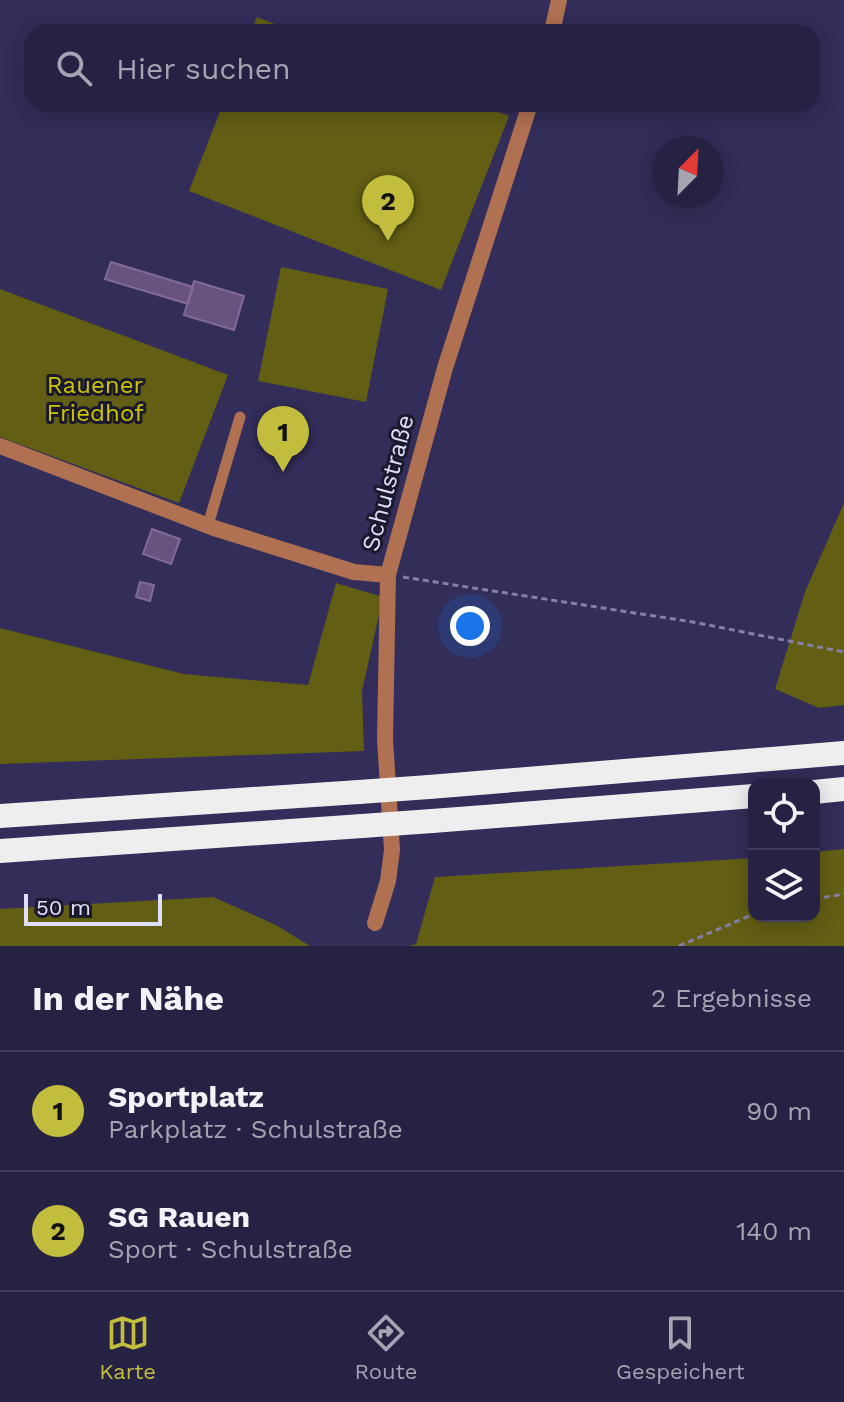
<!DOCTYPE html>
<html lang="de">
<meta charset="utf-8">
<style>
body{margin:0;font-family:"Work Sans",sans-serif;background:#322f4e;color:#f1f3f6}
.controls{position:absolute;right:24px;bottom:24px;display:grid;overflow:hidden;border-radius:16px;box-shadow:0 4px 20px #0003}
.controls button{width:72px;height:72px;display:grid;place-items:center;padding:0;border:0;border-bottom:2px solid #423f5c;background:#262243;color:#f1f3f6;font:40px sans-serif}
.compass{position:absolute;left:652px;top:136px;width:72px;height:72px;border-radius:50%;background:#262243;box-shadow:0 4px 20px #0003;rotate:24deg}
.scale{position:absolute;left:24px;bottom:20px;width:138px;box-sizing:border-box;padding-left:8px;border:4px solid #e0dffb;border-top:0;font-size:22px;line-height:28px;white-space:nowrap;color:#e0dffb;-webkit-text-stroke:6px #1a192d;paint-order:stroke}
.you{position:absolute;left:470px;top:626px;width:28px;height:28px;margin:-20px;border:6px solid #fff;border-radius:50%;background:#1a73e8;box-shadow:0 0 0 12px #1a73e833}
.badge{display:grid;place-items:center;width:52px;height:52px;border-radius:50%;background:#c3bd3e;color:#111;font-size:26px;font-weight:700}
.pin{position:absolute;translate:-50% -66px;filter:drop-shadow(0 2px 4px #0008)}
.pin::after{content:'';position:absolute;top:42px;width:28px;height:24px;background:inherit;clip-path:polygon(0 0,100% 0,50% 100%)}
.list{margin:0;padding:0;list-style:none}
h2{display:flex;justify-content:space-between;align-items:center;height:104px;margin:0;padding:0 32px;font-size:34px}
h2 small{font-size:26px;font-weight:400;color:#a4a4b2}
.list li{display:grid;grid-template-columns:52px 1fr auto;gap:24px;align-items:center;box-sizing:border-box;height:120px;padding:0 32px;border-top:2px solid #423f5c}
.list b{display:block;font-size:30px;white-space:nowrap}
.list p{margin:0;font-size:26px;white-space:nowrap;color:#a4a4b2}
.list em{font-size:26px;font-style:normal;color:#a4a4b2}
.icon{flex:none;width:44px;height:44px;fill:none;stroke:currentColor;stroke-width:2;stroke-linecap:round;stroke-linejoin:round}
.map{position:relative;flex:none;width:844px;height:946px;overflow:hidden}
.search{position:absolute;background:#262243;box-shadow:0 4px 20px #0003;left:24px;right:24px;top:24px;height:88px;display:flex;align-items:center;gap:20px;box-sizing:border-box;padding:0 28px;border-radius:24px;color:#a4a4b2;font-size:30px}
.sheet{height:344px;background:#262243}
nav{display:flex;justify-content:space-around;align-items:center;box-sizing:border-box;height:112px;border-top:2px solid #423f5c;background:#262243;font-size:22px;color:#a4a4b2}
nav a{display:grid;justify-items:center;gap:4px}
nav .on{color:#c3bd3e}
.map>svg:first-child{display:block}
.green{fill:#625e14}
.building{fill:#68527f;stroke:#816a9a;stroke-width:2}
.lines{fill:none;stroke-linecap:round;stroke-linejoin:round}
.path{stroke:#8481a5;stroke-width:3;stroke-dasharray:6 4;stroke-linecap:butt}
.lane{stroke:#af7152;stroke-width:11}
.street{stroke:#af7152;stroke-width:16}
.highway{stroke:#eee;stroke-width:24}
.highway-bridge{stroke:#eee;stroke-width:24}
.labels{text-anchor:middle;stroke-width:6;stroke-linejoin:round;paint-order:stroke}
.park-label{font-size:24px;fill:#ccc400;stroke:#1a192d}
.street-label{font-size:24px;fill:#e0dffb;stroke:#1a192d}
</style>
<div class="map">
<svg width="844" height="946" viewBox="0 0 844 946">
<rect width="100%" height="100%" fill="#322d59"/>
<path class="green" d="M257,17L295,32H251Z
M223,104H478L509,116L441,290L189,191Z
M281,267L388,289L366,402L258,381Z
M0,289L228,375L179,503L0,437Z
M844,503V705L819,708L775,689L805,592Z
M336,583L383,597L362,691L364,751L0,764V628L184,674L308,685Z
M844,849V946H409L416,944L435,877L754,858V916H814V852Z
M213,897L276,925L310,946H0V909Z"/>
<path class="building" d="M111,262L193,287L188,304L105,279Z
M194,281L244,296L234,330L184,315Z
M152,529L180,539L171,564L143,554Z
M140,582L154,585L150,601L136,597Z"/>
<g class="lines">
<path class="path" d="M403,577L693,622L844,652
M814,899L844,894
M679,946L754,914"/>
<path class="lane" d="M208,525L240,417"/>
<path class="street" d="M552,32L559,0
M0,446L214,528L354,572L388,575
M375,923L388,881L392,850L385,739L388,575L445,368L530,104"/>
<path class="highway" d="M429,787L844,753
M814,792L844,789
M0,816L359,792
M432,821L754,796
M0,851L362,826"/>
<path class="highway-bridge" d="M359,792L429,787
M362,826L432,821"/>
</g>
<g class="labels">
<g class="park-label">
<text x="95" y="393">Rauener<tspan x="95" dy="28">Friedhof</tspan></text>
</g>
<g class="street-label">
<text transform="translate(388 483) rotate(-75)" y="8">Schulstraße</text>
</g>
</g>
</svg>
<div class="controls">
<button><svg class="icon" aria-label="locate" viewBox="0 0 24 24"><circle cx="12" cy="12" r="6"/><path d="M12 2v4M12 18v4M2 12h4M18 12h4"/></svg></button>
<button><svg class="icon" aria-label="layers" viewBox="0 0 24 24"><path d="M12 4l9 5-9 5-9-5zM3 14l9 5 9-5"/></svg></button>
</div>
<svg class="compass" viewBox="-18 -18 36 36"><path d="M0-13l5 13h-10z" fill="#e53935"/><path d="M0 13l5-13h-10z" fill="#a4a4b2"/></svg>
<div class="scale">50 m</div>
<div class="you"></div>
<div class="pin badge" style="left:283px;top:472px">1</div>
<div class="pin badge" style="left:388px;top:241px">2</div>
<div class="search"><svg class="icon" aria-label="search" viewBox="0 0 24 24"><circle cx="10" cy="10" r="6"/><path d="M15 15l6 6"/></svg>Hier suchen</div>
</div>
<section class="sheet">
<h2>In der Nähe<small>2 Ergebnisse</small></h2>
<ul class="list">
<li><span class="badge">1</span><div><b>Sportplatz</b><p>Parkplatz · Schulstraße</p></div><em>90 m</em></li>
<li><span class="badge">2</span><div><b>SG Rauen</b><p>Sport · Schulstraße</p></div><em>140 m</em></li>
</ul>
</section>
<nav>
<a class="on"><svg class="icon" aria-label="map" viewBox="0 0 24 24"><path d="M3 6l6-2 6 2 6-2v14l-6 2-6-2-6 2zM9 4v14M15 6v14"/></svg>Karte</a>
<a><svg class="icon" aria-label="directions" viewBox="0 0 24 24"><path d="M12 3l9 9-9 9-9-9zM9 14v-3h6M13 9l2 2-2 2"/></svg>Route</a>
<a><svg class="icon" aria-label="saved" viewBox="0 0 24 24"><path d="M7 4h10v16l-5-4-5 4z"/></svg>Gespeichert</a>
</nav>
